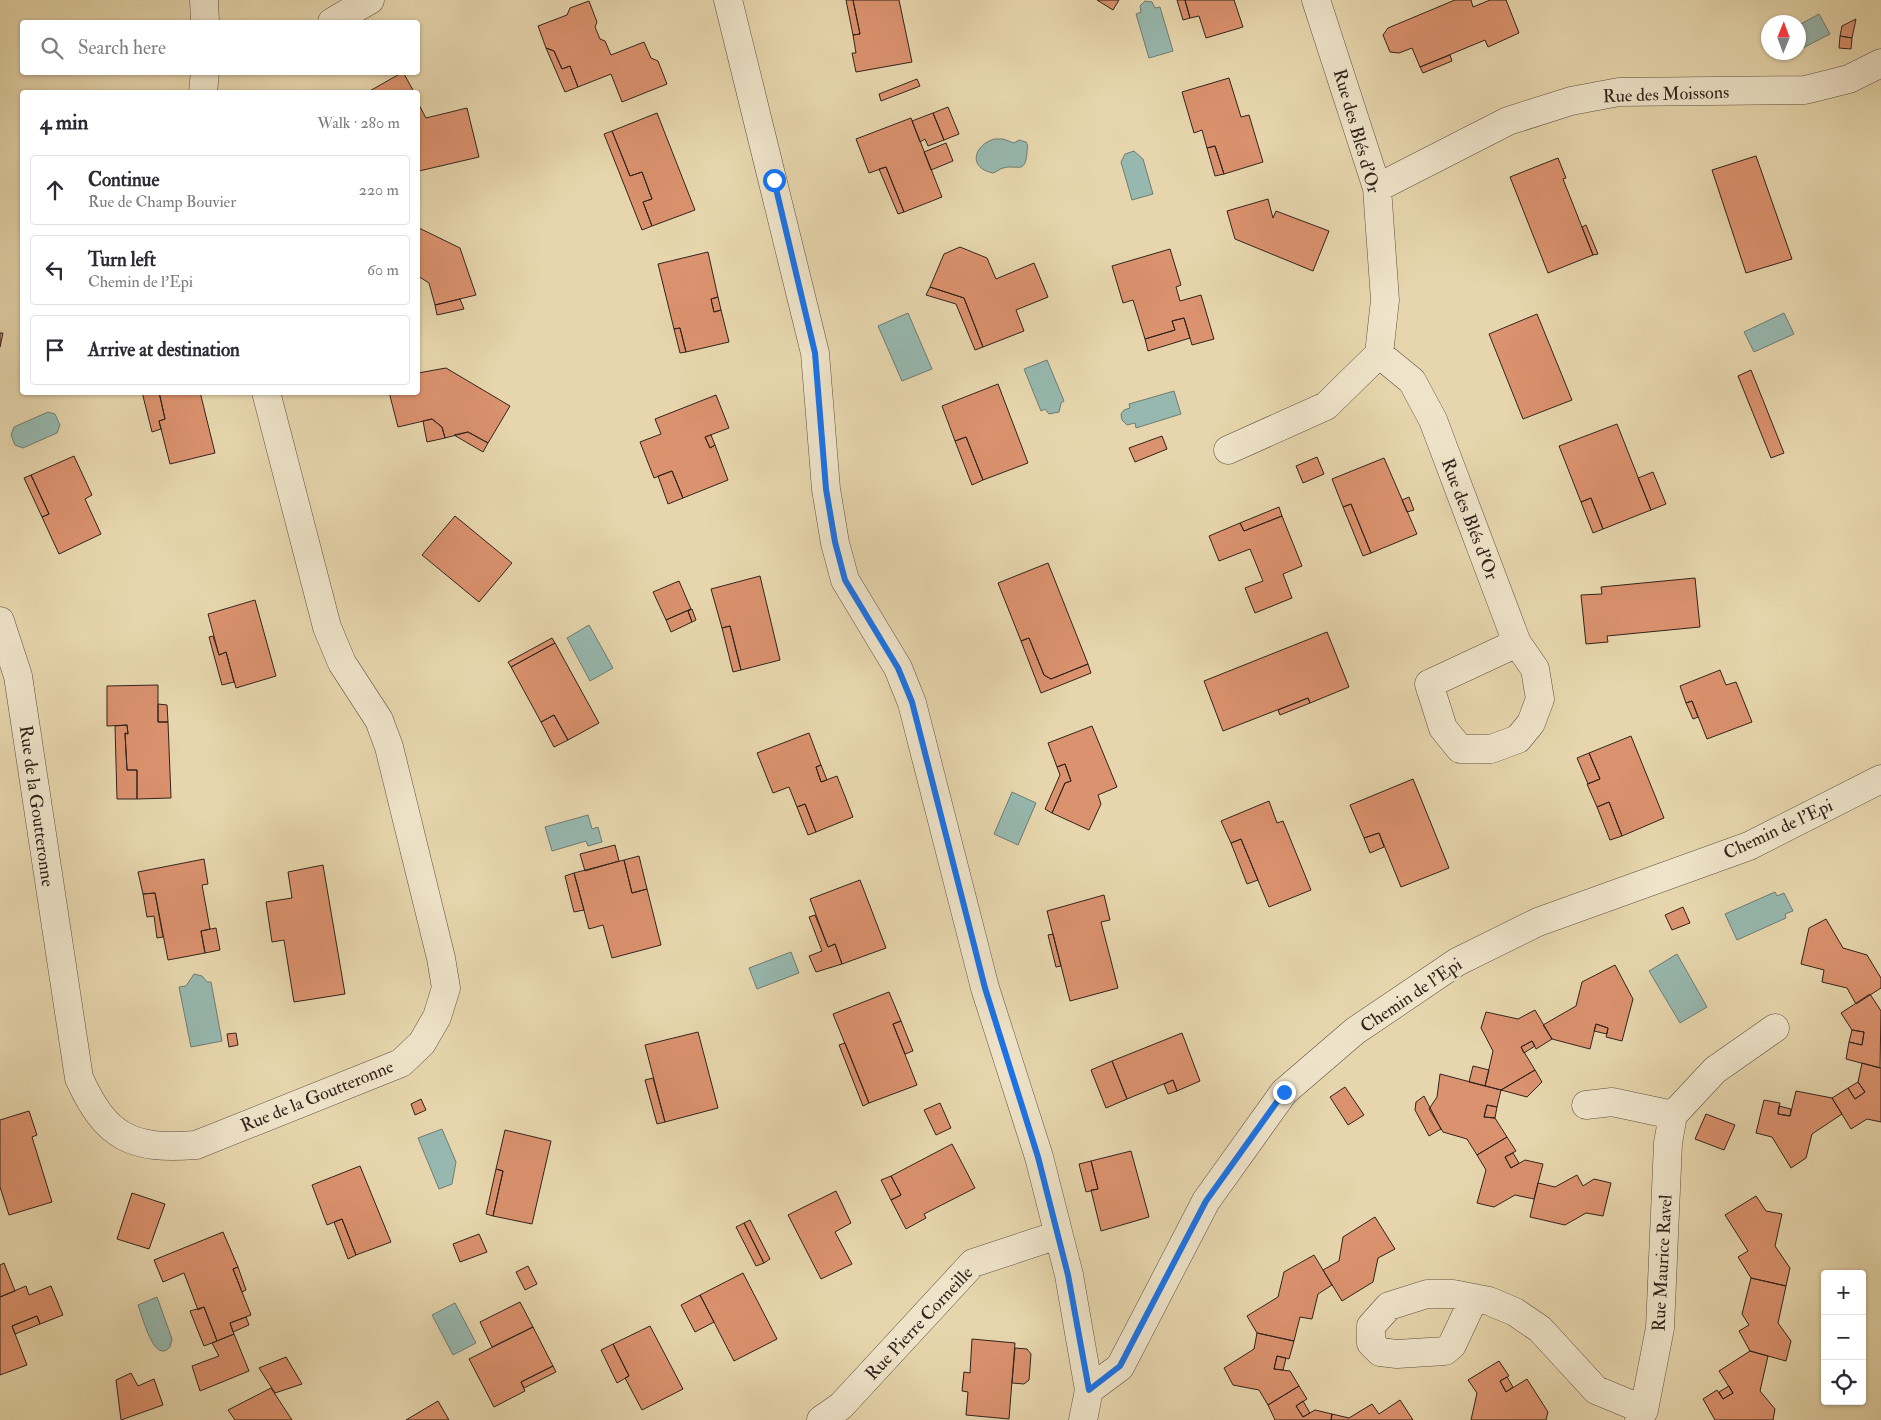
<!DOCTYPE html>
<meta charset="utf-8">
<style>
body{margin:0;font-family:"IM FELL Double Pica",serif;background:#f2f2f3;color:#2b2b33}
.controls{position:absolute;right:15px;bottom:15px;display:grid;overflow:hidden;border-radius:5px;box-shadow:0 1px 4px #0004}
.controls button{width:45px;height:45px;display:grid;place-items:center;padding:0;border:0;border-bottom:1px solid #e1e1e2;background:#fff;color:#2b2b33;font:25px sans-serif}
.compass{position:absolute;left:1761px;top:15px;width:45px;height:45px;border-radius:50%;background:#fff;box-shadow:0 1px 4px #0004;rotate:1deg}
.stop{position:absolute;width:15px;height:15px;margin:-11px;border:4px solid #1a73e8;border-radius:50%;background:#fff}
.stop.end{background:#1a73e8;border-color:#fff;box-shadow:0 1px 5px #0008}
.list{margin:0;padding:0;list-style:none}
h2{display:flex;justify-content:space-between;align-items:center;height:65px;margin:0;padding:0 20px;font-size:21px}
h2 small{font-size:16px;font-weight:400;color:#7c7c81}
.list li{display:grid;grid-template-columns:32px 1fr auto;gap:15px;align-items:center;box-sizing:border-box;height:70px;margin:0 10px 10px;padding:0 10px;border:1px solid #e1e1e2;border-radius:5px}
.list b{display:block;font-size:19px;white-space:nowrap}
.list p{margin:0;font-size:16px;white-space:nowrap;color:#7c7c81}
.list em{font-size:16px;font-style:normal;color:#7c7c81}
.icon{flex:none;width:28px;height:28px;fill:none;stroke:currentColor;stroke-width:2;stroke-linecap:round;stroke-linejoin:round}
.map{position:relative;flex:none;width:1881px;height:1420px;overflow:hidden}
.search{position:absolute;background:#fff;box-shadow:0 1px 4px #0004;left:20px;top:20px;width:400px;height:55px;display:flex;align-items:center;gap:12px;box-sizing:border-box;padding:0 18px;border-radius:5px;color:#7c7c81;font-size:19px}
.panel{position:absolute;background:#fff;box-shadow:0 1px 4px #0004;left:20px;top:90px;width:400px;height:305px;border-radius:5px}
.map>svg:first-child{display:block}
.water{fill:#97b8af;stroke:#6e7c74}
.building{fill:#db926e;stroke:#31231c}
.lines{fill:none;stroke-linecap:round;stroke-linejoin:round}
.street-casing{stroke:#5e5040;stroke-width:29}
.street{stroke:#efe4ca;stroke-width:28}
.route{stroke:#1a73e8;stroke-width:6}
.labels{text-anchor:middle;stroke-width:4;stroke-linejoin:round;paint-order:stroke}
.street-label{font-size:18px;fill:#31231c;stroke:#efe4ca}
</style>
<div class="map">
<svg width="1881" height="1420" viewBox="0 0 1881 1420">
<rect width="100%" height="100%" fill="#e7d6ad"/>
<filter id="stains"><feTurbulence type="fractalNoise" baseFrequency=".004" numOctaves="4"/><feColorMatrix values="0 0 0 0 .2 0 0 0 0 .09 0 0 0 0 .02 0 0 0 .5 -.17"/></filter>
<radialGradient id="worn" r=".72"><stop offset=".6" stop-color="#630" stop-opacity="0"/><stop offset="1" stop-color="#630" stop-opacity=".3"/></radialGradient>
<path class="water" d="M1145,1L1152,2L1155,8L1160,7L1173,51L1149,58L1136,14L1141,12L1140,6Z
M1819,14L1830,34L1799,50V25Z
M994,139H1003L1014,143L1019,140L1026,142C1029,147 1027,147 1027,153C1025,175 1017,164 1003,168C999,169 997,172 993,173C968,168 973,146 994,139Z
M1134,151L1143,159L1153,194L1132,200L1121,162L1125,154Z
M908,313L932,369L902,381L878,326Z
M1784,313L1794,334L1754,352L1744,332Z
M1047,360L1064,401L1061,403L1059,412L1049,414L1045,409L1041,411L1024,369Z
M1174,391L1181,414L1136,428L1135,423L1127,425L1122,420L1121,414L1124,410L1130,408L1129,404Z
M48,412L55,414L60,425L57,433L23,448L15,445L11,435L14,427Z
M589,625L613,668L590,681L567,638Z
M1012,792L1036,803L1018,845L994,834Z
M588,815L592,829L598,827L602,842L588,846L586,841L552,851L545,827Z
M1775,892L1777,896L1784,893L1793,911L1785,914L1786,918L1737,940L1725,914Z
M791,952L799,973L757,989L749,968Z
M1677,954L1707,1007L1680,1023L1649,971Z
M194,974L202,976L207,982H211L222,1041L191,1047L179,987L186,986Z
M442,1129L456,1162L452,1184L439,1189L418,1138Z
M157,1297L172,1339L170,1347C154,1365 143,1318 138,1305Z
M455,1303L476,1343L453,1355L432,1315Z"/>
<path class="building" d="M846,0H853L860,34L853,35Z
M853,0H899L912,62L856,72L852,53H856L853,35L860,34Z
M1097,0H1119L1113,10Z
M1177,0H1185L1190,18L1183,20Z
M1185,0H1234L1243,27L1206,38L1199,16L1190,18Z
M1455,0H1471L1473,7L1490,0H1506L1519,33L1488,47L1485,40L1420,67L1412,48L1399,53L1390,52L1383,35L1388,28Z
M589,1L597,22L595,27L600,39L605,41L611,55L644,42L651,58L658,61L667,84L622,102L611,74L578,87L570,66L562,69L554,51L546,48L538,26L567,15L570,8Z
M1856,19L1852,38L1840,36L1842,26Z
M1840,36L1852,38L1851,49L1839,48Z
M546,48L554,51L562,69L570,66L578,87L565,92Z
M1450,55L1452,61L1423,73L1420,67Z
M403,72L414,92H368Z
M1229,78L1241,117L1249,115L1263,162L1224,174L1215,146L1207,148L1202,130L1194,133L1182,92Z
M917,79L920,86L881,101L879,94Z
M418,103L426,118L467,108L479,157L419,171Z
M948,107L959,134L944,140L933,113Z
M657,113L695,210L652,226L643,202L652,199L642,172L630,176L612,131Z
M933,113L944,140L928,146L925,139L920,142L912,121Z
M911,118L942,197L904,212L886,167L869,173L856,139Z
M612,131L630,176L642,172L652,199L643,202L652,226L642,230L604,134Z
M946,143L953,161L931,170L924,152Z
M1215,146L1224,174L1215,176L1207,148Z
M1756,156L1792,259L1746,273L1712,170Z
M1558,158L1566,178L1563,179L1593,255L1548,273L1510,177Z
M886,167L904,212L898,214L879,169Z
M1268,199L1273,218L1276,211L1329,231L1313,271L1235,239L1227,211Z
M1586,225L1598,254L1593,255L1582,227Z
M419,228L460,248L476,295L435,305L429,283L418,276V229Z
M960,247L987,258L996,279L1034,263L1048,297L1016,310L1024,331L983,347L964,298L930,287L944,254Z
M1170,249L1181,285L1176,287L1180,301L1201,295L1214,339L1192,345L1184,318L1172,321L1175,330L1145,339L1133,300L1123,303L1112,266Z
M708,252L718,297L711,299L714,312L721,310L729,342L686,352L680,328L674,329L658,264Z
M930,287L964,298L983,347L975,350L956,304L926,295Z
M718,297L721,310L714,312L711,299Z
M460,299L464,309L437,315L435,305Z
M1537,314L1572,400L1523,419L1489,334Z
M1184,318L1190,338L1148,351L1145,339L1175,330L1172,321Z
M680,328L686,352L680,353L674,329Z
M0,333H3L0,347Z
M446,368L510,406L488,443L468,432L445,438L442,427L432,419L398,427L389,392H418V373Z
M1751,370L1784,453L1771,458L1738,376Z
M998,384L1028,463L983,480L966,437L955,441L942,406Z
M142,392H159L165,419L159,421L161,429L152,432Z
M159,392H200L215,453L170,464L159,421L165,419Z
M716,395L729,428L705,437L710,448L715,445L728,480L683,498L672,471L654,478L640,442L661,434L655,419Z
M432,419L442,427L445,438L427,442L423,421Z
M1617,424L1651,510L1603,529L1591,498L1581,502L1559,446Z
M468,432L488,443L483,452L454,435Z
M711,435L715,445L710,448L705,437Z
M1162,436L1167,449L1135,462L1129,448Z
M966,437L983,480L972,485L955,441Z
M74,456L92,495L85,499L101,534L59,554L42,517L49,514L31,475Z
M1317,457L1324,474L1303,483L1296,466Z
M1384,458L1417,534L1371,553L1351,504L1343,507L1332,479Z
M672,471L683,498L668,504L658,476Z
M1653,472L1666,504L1651,510L1638,478Z
M31,475L49,514L42,517L24,478Z
M1409,497L1414,510L1407,512L1402,500Z
M1591,498L1603,529L1593,533L1581,502Z
M1351,504L1371,553L1363,556L1343,507Z
M1279,507L1282,516L1244,531L1240,523Z
M455,516L512,563L479,602L422,555Z
M1282,516L1302,566L1283,574L1292,598L1255,613L1245,588L1263,581L1250,549L1219,561L1209,536L1240,523L1244,531Z
M1048,563L1088,664L1051,679L1044,675L1029,638L1021,641L998,583Z
M760,576L780,660L741,670L730,626L722,628L711,589Z
M1695,578L1700,627L1607,636L1608,642L1586,644L1581,595L1602,594L1601,587Z
M679,581L691,609L666,620L653,592Z
M255,600L276,676L236,688L226,652L219,655L208,614Z
M691,609L688,611L692,622L671,632L666,620Z
M692,609L696,620L692,622L688,611Z
M730,626L741,670L733,672L722,628Z
M1327,632L1349,687L1310,703L1308,698L1223,731L1204,681Z
M213,636L219,655L226,652L234,682L222,685L209,637Z
M552,638L555,643L511,667L508,662Z
M1029,638L1044,675L1051,679L1088,664L1091,673L1041,693L1021,641Z
M555,643L599,723L568,740L554,715L541,722L511,667Z
M1720,670L1726,685L1736,682L1752,722L1707,739L1692,701L1686,703L1680,686Z
M158,685V722H168L171,798L137,799V770H127L125,733L128,734L127,725L107,726V686Z
M1308,698L1310,703L1280,715L1278,710Z
M1692,701L1698,717L1693,719L1686,703Z
M158,704L167,705L168,722H158Z
M554,715L568,740L554,747L541,722Z
M127,725L128,734L125,733L127,770H137V799H117L115,726Z
M1092,726L1117,787L1098,795L1101,804L1089,830L1052,813L1065,783L1071,781L1065,764L1057,767L1048,743Z
M809,733L821,765L816,767L821,782L837,776L853,817L816,832L805,804L797,807L789,787L773,793L757,753Z
M1631,736L1664,818L1622,836L1609,802L1597,807L1587,784L1600,779L1589,753Z
M1589,753L1600,779L1588,784L1577,758Z
M1065,764L1071,781L1065,783L1052,813L1045,809L1060,775L1057,767Z
M821,765L827,780L821,782L816,767Z
M1413,779L1449,868L1401,887L1379,833L1364,838L1350,805Z
M1269,801L1277,823L1283,821L1311,890L1269,907L1241,839L1231,843L1221,821Z
M1609,802L1622,836L1610,840L1597,807Z
M805,804L816,832L808,835L797,807Z
M1379,833L1384,847L1370,853L1364,838Z
M1241,839L1258,880L1247,884L1231,843Z
M615,845L619,861L585,871L580,854Z
M639,856L647,889L632,893L624,860Z
M204,859L208,884L202,885L210,929L201,931L205,953L168,960L155,893L143,894L138,872Z
M624,860L632,893L647,889L661,945L612,958L603,925L589,929L574,873Z
M323,865L345,994L294,1002L284,940L272,942L266,902L292,898L288,872Z
M574,873L584,910L574,912L565,876Z
M860,880L886,948L842,964L835,944L828,947L810,899Z
M155,893L163,937L157,938L154,916L147,917L143,894Z
M1104,895L1110,920L1101,922L1118,988L1070,1001L1047,911Z
M1683,907L1690,923L1672,930L1665,915Z
M815,915L828,947L835,944L842,964L816,972L809,956L822,951L809,917Z
M1826,919L1843,948L1867,955L1881,978V988L1856,1004L1847,988L1822,982L1824,970L1801,964L1809,928Z
M216,928L220,950L205,953L201,931Z
M1053,934L1061,966L1056,967L1048,935Z
M1615,965L1633,999L1622,1041L1606,1037L1608,1028L1596,1024L1590,1049L1552,1039L1543,1025L1576,1006L1582,982Z
M889,992L901,1021L893,1024L917,1085L869,1103L833,1014Z
M1870,994L1881,1011L1880,1068L1846,1059L1849,1042L1862,1045L1864,1032L1852,1030L1841,1013Z
M1535,1010L1552,1039L1536,1049L1532,1041L1521,1047L1535,1070L1501,1090L1485,1086L1493,1051L1481,1028L1486,1012L1518,1019Z
M901,1021L913,1051L905,1054L893,1024Z
M1596,1024L1608,1028L1607,1034L1594,1031Z
M1852,1030L1864,1032L1862,1045L1849,1042Z
M698,1032L718,1108L665,1122L645,1045Z
M236,1033L238,1045L229,1047L227,1034Z
M1182,1033L1200,1081L1177,1091L1173,1080L1127,1099L1112,1061Z
M1532,1041L1535,1046L1524,1053L1521,1047Z
M845,1043L869,1103L863,1106L839,1045Z
M1112,1061L1127,1099L1106,1108L1091,1070Z
M1862,1063L1881,1068V1122L1867,1119L1851,1129L1832,1098L1848,1088L1855,1099L1865,1092L1858,1082Z
M1473,1066L1489,1070L1485,1086L1469,1082Z
M1535,1070L1542,1082L1527,1097L1501,1090Z
M1440,1074L1501,1090L1497,1107L1487,1105L1484,1117L1495,1118L1507,1137L1477,1155L1467,1139L1443,1132L1429,1109L1437,1097Z
M653,1078L665,1122L657,1124L645,1080Z
M1173,1080L1177,1091L1168,1094L1164,1084Z
M1858,1082L1865,1092L1855,1099L1848,1088Z
M1345,1087L1364,1115L1348,1125L1330,1097Z
M1796,1091L1832,1098L1842,1114L1812,1134L1806,1158L1791,1168L1772,1137L1756,1133L1764,1100L1780,1103L1778,1114L1790,1116Z
M1424,1096L1441,1129L1429,1136L1415,1110L1416,1102Z
M421,1099L426,1110L415,1115L411,1104Z
M940,1103L951,1128L936,1135L924,1110Z
M1487,1105L1497,1107L1495,1118L1484,1117Z
M1779,1106L1791,1109L1790,1116L1778,1114Z
M29,1111L37,1135L32,1137L52,1202L9,1215L0,1187V1120Z
M1706,1114L1735,1125L1724,1150L1695,1139Z
M505,1130L551,1141L532,1224L493,1216L503,1171L496,1169Z
M1507,1137L1516,1151L1505,1157L1511,1168L1525,1160L1543,1164L1534,1199L1515,1195L1494,1207L1477,1203L1486,1170L1477,1155Z
M952,1144L975,1188L924,1214L926,1218L906,1229L891,1200L901,1195L891,1176Z
M1131,1151L1149,1217L1101,1231L1091,1190L1098,1189L1091,1161Z
M1513,1153L1519,1163L1511,1168L1505,1157Z
M1091,1161L1098,1189L1086,1192L1079,1164Z
M360,1166L391,1242L356,1255L342,1219L327,1225L312,1185Z
M496,1169L503,1171L493,1216L486,1214Z
M1577,1175L1583,1186L1594,1179L1611,1183L1603,1216L1586,1213L1565,1225L1530,1217L1538,1183L1555,1187Z
M891,1176L901,1195L891,1200L881,1180Z
M836,1191L851,1223L835,1232L852,1264L821,1279L788,1215Z
M132,1193L165,1204L149,1249L117,1239Z
M1756,1196L1766,1211L1782,1214L1775,1246L1790,1268L1786,1286L1751,1278L1738,1257L1748,1251L1725,1215Z
M1375,1217L1395,1249L1378,1258L1373,1282L1342,1301L1323,1270L1339,1261L1343,1237Z
M342,1219L356,1255L348,1259L334,1222Z
M750,1220L770,1259L764,1263L744,1223Z
M744,1223L764,1263L756,1266L736,1227Z
M223,1232L238,1267L233,1269L251,1315L230,1323L234,1334L217,1341L204,1307L198,1310L184,1273L163,1282L154,1260Z
M479,1234L487,1252L460,1262L453,1244Z
M1314,1255L1332,1285L1318,1294L1312,1319L1300,1317L1294,1341L1257,1333L1247,1316L1278,1297L1284,1272Z
M4,1263L15,1291L0,1297V1265Z
M528,1266L537,1284L525,1290L516,1272Z
M238,1267L246,1290L242,1292L233,1269Z
M743,1273L777,1339L734,1361L700,1295Z
M1751,1278L1786,1286L1778,1323L1791,1341L1786,1361L1750,1351L1739,1331L1749,1325L1742,1314Z
M26,1286L29,1295L51,1286L63,1315L40,1324L37,1316L12,1326L27,1365L0,1375V1297Z
M700,1295L714,1322L695,1332L681,1305Z
M520,1302L533,1327L492,1347L480,1322Z
M204,1307L217,1341L204,1346L190,1311Z
M37,1316L40,1324L15,1334L12,1326Z
M246,1317L249,1325L233,1332L230,1323Z
M650,1326L683,1389L642,1410L625,1378L629,1376L613,1344Z
M533,1327L553,1366L521,1382L525,1391L494,1407L469,1359Z
M1257,1333L1294,1341L1289,1359L1277,1356L1274,1369L1290,1371L1299,1386L1268,1405L1259,1390L1233,1385L1224,1368L1254,1349Z
M234,1334L249,1371L200,1391L192,1366L219,1356L212,1343Z
M972,1339L1015,1343L1009,1419L966,1415L968,1392L962,1391L964,1372L970,1373Z
M613,1344L629,1376L617,1383L601,1350Z
M1015,1348L1027,1349L1031,1354L1029,1380L1024,1384L1012,1383Z
M1750,1351L1768,1356L1760,1391L1775,1409L1773,1420H1715L1703,1399L1717,1390L1723,1399L1733,1393L1719,1371Z
M1277,1356L1286,1358L1283,1370L1274,1369Z
M286,1357L302,1384L275,1393L259,1368Z
M1499,1361L1509,1376L1500,1381L1506,1392L1527,1379L1548,1412L1546,1420H1471L1477,1393L1468,1380Z
M553,1366L556,1372L524,1388L521,1382Z
M131,1373L138,1386L154,1379L163,1405L121,1420L116,1380Z
M1507,1377L1513,1387L1506,1392L1500,1381Z
M1299,1386L1307,1399L1296,1406L1303,1417L1315,1410L1332,1414L1331,1420H1275L1268,1405Z
M1729,1386L1733,1393L1723,1399L1719,1392Z
M271,1388L292,1420H235L228,1410Z
M1400,1400L1413,1420H1331L1332,1414L1349,1418L1372,1404L1379,1414Z
M438,1401L449,1420H406Z
M1303,1401L1310,1413L1303,1417L1296,1406Z"/>
<g class="lines">
<g class="street-casing">
<path id="street" d="M204,0L205,22
M728,0L815,353L826,489L835,543L845,580L898,668L912,703L985,988L1039,1157L1069,1275L1089,1390L1083,1420
M1316,0L1377,188L1385,300L1379,354L1412,381L1433,420L1517,643L1535,669L1540,699L1531,723L1518,739L1491,749H1460L1443,728L1429,684L1517,643
M332,22L370,0
M203,92L205,72
M1377,188L1508,121L1571,101L1619,92L1805,90L1849,79L1881,63
M1228,450L1326,406L1379,354
M0,621L18,676L79,1078C106,1138 132,1150 196,1145L401,1063L422,1043L437,1017L446,988L441,958L389,747L379,720L342,663L327,627L266,392
M1586,1105L1612,1102L1673,1115
M1474,1298L1452,1345L1445,1351L1397,1354L1380,1352L1371,1343V1326L1389,1306L1427,1294H1453L1489,1301L1515,1312L1540,1329L1596,1390L1644,1410
M1089,1390L1120,1367L1206,1201L1284,1092L1355,1031L1457,962L1538,922L1749,846L1881,779
M821,1420L841,1406L973,1263L1058,1235
M1639,1420L1644,1410L1660,1328L1668,1143L1673,1115L1715,1070L1775,1028"/>
</g>
<use href="#street" class="street"/>
</g>
<g class="lines">
<path class="route" d="M774,180L815,353L826,489L835,542L845,580L898,668L912,702L985,988L1038,1157L1068,1275L1089,1390L1120,1366L1206,1201L1284,1092"/>
</g>
<g class="labels">
<g class="street-label">
<text transform="translate(1666 94) rotate(-2)" y="6">Rue des Moissons</text>
<text transform="translate(1357 131) rotate(74)" y="6">Rue des Blés d'Or</text>
<text transform="translate(1470 519) rotate(69)" y="6">Rue des Blés d'Or</text>
<text transform="translate(37 806) rotate(82)" y="6">Rue de la Goutteronne</text>
<text transform="translate(1778 829) rotate(-25)" y="6">Chemin de l'Epi</text>
<text transform="translate(1411 995) rotate(-34)" y="6">Chemin de l'Epi</text>
<text transform="translate(317 1096) rotate(-22)" y="6">Rue de la Goutteronne</text>
<text transform="translate(1662 1263) rotate(-87)" y="6">Rue Maurice Ravel</text>
<text transform="translate(919 1323) rotate(-47)" y="6">Rue Pierre Corneille</text>
</g>
</g>
<rect width="100%" height="100%" filter="url(#stains)"/>
<rect width="100%" height="100%" fill="url(#worn)"/>
</svg>
<div class="controls">
<button>+</button>
<button>−</button>
<button><svg class="icon" aria-label="locate" viewBox="0 0 24 24"><circle cx="12" cy="12" r="6"/><path d="M12 2v4M12 18v4M2 12h4M18 12h4"/></svg></button>
</div>
<svg class="compass" viewBox="-18 -18 36 36"><path d="M0-13l5 13h-10z" fill="#e53935"/><path d="M0 13l5-13h-10z" fill="#7c7c81"/></svg>
<div class="stop" style="left:774px;top:180px"></div>
<div class="stop end" style="left:1284px;top:1092px"></div>
<div class="search"><svg class="icon" aria-label="search" viewBox="0 0 24 24"><circle cx="10" cy="10" r="6"/><path d="M15 15l6 6"/></svg>Search here</div>
<section class="panel">
<h2>4 min<small>Walk · 280 m</small></h2>
<ul class="list">
<li><svg class="icon" aria-label="ahead" viewBox="0 0 24 24"><path d="M12 20V5M6 11l6-6 6 6"/></svg><div><b>Continue</b><p>Rue de Champ Bouvier</p></div><em>220 m</em></li>
<li><svg class="icon" aria-label="left" viewBox="0 0 24 24"><path d="M17 20v-9H6M10 6l-5 5 5 5"/></svg><div><b>Turn left</b><p>Chemin de l'Epi</p></div><em>60 m</em></li>
<li><svg class="icon" aria-label="arrive" viewBox="0 0 24 24"><path d="M6 21V4h12l-3 4 3 4H6"/></svg><div><b>Arrive at destination</b></div></li>
</ul>
</section>
</div>
